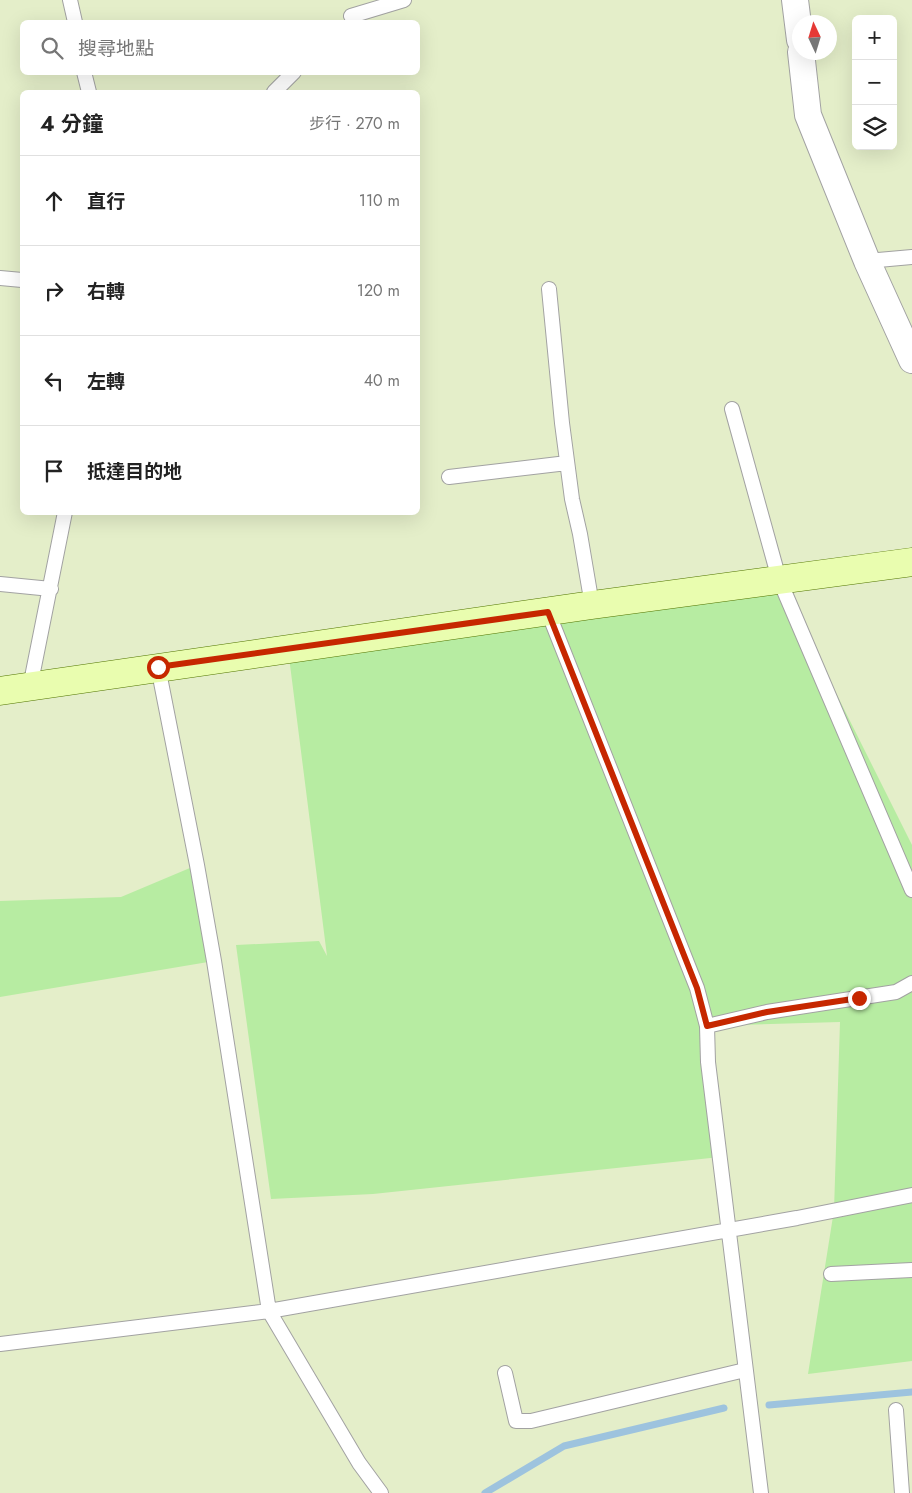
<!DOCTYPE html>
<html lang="zh-TW">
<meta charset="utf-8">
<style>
body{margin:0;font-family:Jost,"Noto Sans TC",sans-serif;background:#f2f2f2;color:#222}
.controls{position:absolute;right:15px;top:15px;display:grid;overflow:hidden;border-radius:8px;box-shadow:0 5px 20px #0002}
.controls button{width:45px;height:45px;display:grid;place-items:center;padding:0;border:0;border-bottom:1px solid #e0e0e0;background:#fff;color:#222;font:25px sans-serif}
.compass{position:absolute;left:792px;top:15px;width:45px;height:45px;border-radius:50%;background:#fff;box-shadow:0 5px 20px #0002;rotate:356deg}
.stop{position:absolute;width:15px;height:15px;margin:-11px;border:4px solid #c62700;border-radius:50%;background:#fff}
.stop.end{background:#c62700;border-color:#fff;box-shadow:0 1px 5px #0008}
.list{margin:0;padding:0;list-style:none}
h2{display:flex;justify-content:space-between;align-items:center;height:65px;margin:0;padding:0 20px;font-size:21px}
h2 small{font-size:16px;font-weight:400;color:#767676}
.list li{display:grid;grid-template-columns:32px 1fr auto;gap:15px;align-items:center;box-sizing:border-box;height:90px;padding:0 20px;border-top:1px solid #e0e0e0}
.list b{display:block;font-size:19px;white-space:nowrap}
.list em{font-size:16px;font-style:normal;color:#767676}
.icon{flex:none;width:28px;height:28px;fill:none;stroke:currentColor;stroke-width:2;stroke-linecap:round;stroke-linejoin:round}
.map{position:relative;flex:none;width:912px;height:1493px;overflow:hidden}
.search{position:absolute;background:#fff;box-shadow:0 5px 20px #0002;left:20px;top:20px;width:400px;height:55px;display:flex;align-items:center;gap:12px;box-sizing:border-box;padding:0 18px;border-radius:8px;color:#767676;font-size:19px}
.panel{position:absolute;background:#fff;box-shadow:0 5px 20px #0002;left:20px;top:90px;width:400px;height:425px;border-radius:8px}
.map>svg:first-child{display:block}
.farmland{fill:#e4eec9;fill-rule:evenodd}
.grass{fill:#b7eca2}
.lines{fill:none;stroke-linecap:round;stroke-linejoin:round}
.stream{stroke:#9dc3de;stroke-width:7}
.lane-casing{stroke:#a2a2a2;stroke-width:16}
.street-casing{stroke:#a2a2a2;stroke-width:28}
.secondary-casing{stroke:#517400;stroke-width:29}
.lane{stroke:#fff;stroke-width:14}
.street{stroke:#fff;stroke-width:26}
.secondary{stroke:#e9fdaf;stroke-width:28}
.route{stroke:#c62700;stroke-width:6}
</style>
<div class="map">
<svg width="912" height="1493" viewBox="0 0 912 1493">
<rect width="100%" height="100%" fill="#eeece0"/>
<path class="farmland" d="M0,0H912V1493H0ZM856,19H893V146H856ZM22,22H418V72H22ZM800,22H830V52H800ZM22,92H418V512H22Z"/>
<path class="grass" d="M779,579L912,845V1361L808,1374L834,1210L840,1022L707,1026L720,1157L373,1194L271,1199L236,945L319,941L327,956L288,649Z
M197,865L214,961L0,997V901L121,897Z"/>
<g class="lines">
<path class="stream" d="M769,1405L912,1392
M485,1493L564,1446L724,1408"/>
<g class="lane-casing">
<path id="lane" d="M70,0L75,22
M351,16L404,0
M84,72L89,92
M274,92L294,72
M867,261L912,257
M0,278L22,280
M549,289L562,423L572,499L580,534L592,605
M732,409L779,579L912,890
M449,477L567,463
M0,584L51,589
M548,612L697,988L707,1026L708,1062L761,1493
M158,667L197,865L214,961L269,1311L359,1463L381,1493
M30,687L65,512
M707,1026L767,1012L896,992L912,983
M831,1274L912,1270
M0,1344L269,1311L797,1218L912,1195
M505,1373L516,1421H531L745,1370
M896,1410L902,1493"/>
</g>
<g class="street-casing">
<path id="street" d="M795,0L800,40
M801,52L808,115L867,261L912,360"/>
</g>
<g class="secondary-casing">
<path id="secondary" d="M0,691L592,605L912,562"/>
</g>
<use href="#lane" class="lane"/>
<use href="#street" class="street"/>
<use href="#secondary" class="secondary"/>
</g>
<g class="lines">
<path class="route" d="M158,667L548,612L697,988L707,1026L767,1012L859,998"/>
</g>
</svg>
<div class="controls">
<button>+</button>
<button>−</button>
<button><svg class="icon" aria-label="layers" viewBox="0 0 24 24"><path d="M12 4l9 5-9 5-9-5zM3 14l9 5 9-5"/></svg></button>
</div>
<svg class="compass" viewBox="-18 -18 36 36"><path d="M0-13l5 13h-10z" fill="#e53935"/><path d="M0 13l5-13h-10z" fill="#767676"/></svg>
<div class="stop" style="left:158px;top:667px"></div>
<div class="stop end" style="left:859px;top:998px"></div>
<div class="search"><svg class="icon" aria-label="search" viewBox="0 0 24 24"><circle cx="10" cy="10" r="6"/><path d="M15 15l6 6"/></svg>搜尋地點</div>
<section class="panel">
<h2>4 分鐘<small>步行 · 270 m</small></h2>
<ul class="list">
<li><svg class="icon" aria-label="ahead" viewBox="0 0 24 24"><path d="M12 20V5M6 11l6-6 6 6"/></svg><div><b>直行</b></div><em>110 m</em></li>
<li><svg class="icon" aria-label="right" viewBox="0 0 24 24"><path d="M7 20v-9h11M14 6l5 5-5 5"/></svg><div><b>右轉</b></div><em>120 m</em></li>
<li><svg class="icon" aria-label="left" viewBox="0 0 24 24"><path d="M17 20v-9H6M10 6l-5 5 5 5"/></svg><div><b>左轉</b></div><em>40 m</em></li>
<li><svg class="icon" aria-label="arrive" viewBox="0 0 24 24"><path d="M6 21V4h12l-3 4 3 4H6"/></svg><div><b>抵達目的地</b></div></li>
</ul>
</section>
</div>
